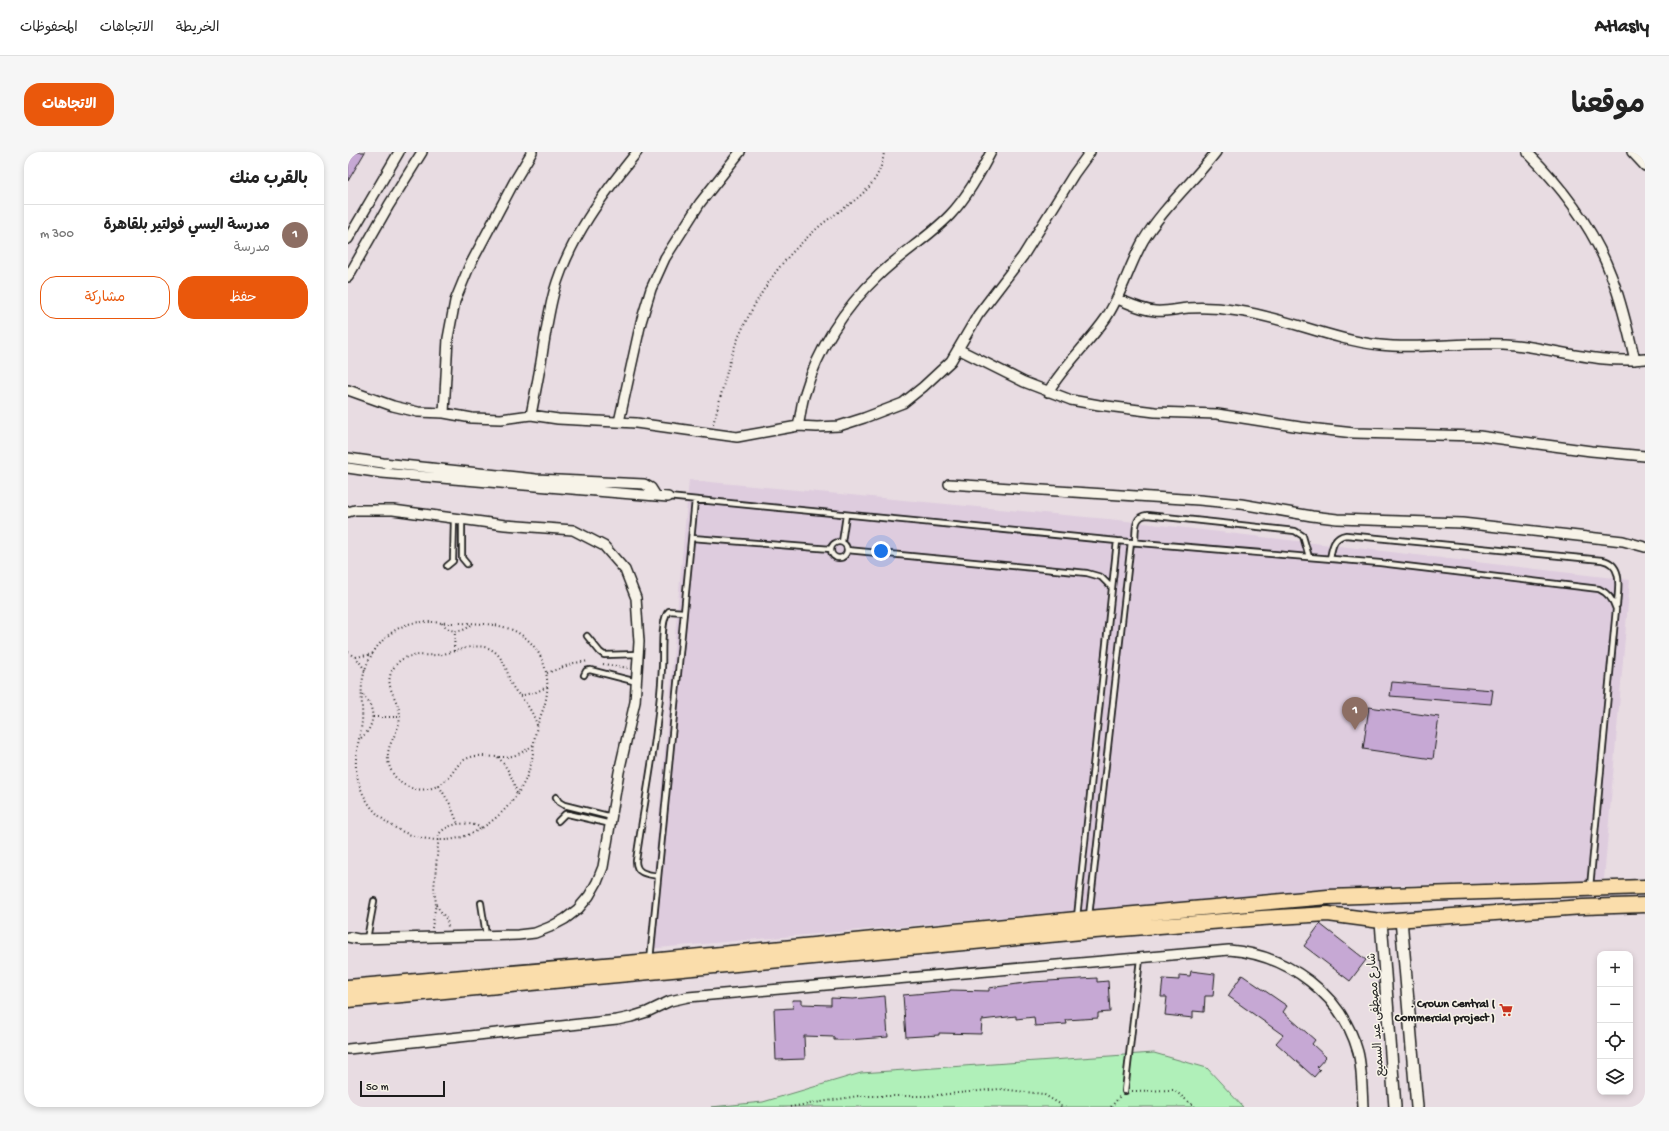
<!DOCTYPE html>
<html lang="ar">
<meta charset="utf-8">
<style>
body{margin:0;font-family:"Gochi Hand","Playpen Sans Arabic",sans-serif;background:#f6f6f6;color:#222;direction:rtl}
.controls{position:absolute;right:12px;bottom:12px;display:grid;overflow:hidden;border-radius:8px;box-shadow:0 2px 6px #0003}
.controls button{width:36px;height:36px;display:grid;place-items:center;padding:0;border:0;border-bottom:1px solid #e0e0e0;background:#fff;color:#222;font:20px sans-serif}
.scale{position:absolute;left:12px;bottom:10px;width:85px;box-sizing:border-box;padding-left:4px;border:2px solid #1c1c1c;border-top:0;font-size:11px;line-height:14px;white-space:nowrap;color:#1c1c1c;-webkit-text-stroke:3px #f7f3e8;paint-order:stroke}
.you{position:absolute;left:533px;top:399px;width:14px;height:14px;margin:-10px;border:3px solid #fff;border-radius:50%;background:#1a73e8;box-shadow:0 0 0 6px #1a73e833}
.badge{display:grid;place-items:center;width:26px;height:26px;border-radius:50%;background:#ea580c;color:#fff;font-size:13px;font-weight:700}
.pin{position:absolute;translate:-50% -33px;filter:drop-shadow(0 1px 2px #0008)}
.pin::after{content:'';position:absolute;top:21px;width:14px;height:12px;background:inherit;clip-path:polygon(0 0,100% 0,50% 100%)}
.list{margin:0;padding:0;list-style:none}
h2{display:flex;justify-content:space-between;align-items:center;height:52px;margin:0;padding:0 16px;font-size:17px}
h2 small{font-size:13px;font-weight:400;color:#767676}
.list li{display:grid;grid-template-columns:26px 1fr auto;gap:12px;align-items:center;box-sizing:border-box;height:60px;padding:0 16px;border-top:1px solid #e0e0e0}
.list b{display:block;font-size:15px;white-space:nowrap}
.list p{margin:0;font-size:13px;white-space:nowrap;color:#767676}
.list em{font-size:13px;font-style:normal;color:#767676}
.actions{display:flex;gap:8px;padding:12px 16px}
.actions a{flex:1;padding:9px 0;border:1px solid #ea580c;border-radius:16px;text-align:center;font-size:14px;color:#ea580c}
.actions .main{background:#ea580c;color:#fff}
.icon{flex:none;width:22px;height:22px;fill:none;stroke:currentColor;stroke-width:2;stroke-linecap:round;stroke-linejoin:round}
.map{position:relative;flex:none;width:1297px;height:955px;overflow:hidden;direction:ltr;border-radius:16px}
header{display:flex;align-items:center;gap:24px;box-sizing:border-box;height:56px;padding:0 20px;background:#fff;border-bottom:1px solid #e0e0e0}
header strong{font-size:19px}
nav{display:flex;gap:22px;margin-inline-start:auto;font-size:14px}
.intro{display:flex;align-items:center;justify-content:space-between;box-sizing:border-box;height:96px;padding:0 24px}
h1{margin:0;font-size:28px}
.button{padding:10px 18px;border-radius:16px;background:#ea580c;color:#fff;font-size:14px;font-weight:700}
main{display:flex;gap:24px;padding:0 24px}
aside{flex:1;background:#fff;border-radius:16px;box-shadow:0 2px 6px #0003}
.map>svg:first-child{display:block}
.built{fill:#deccde}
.green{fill:#b0f0b9;stroke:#66866a}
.building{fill:#c6a8d4;stroke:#1c1c1c}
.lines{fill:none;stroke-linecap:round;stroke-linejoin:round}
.service-casing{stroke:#1c1c1c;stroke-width:8}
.minor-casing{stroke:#1c1c1c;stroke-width:12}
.tertiary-casing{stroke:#1c1c1c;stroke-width:14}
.primary-casing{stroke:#1c1c1c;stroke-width:17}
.path{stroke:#1c1c1c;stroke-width:2;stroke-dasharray:1 3;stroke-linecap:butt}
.service{stroke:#f7f3e8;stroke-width:4.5}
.minor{stroke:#f7f3e8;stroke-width:9}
.tertiary{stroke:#f7f3e8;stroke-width:11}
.primary{stroke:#faddab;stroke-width:14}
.labels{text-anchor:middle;stroke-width:3;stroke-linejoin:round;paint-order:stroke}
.poi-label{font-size:12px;font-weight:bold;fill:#1c1c1c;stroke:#f7f3e8;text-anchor:end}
.street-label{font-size:12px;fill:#1c1c1c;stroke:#f7f3e8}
</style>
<header>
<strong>Atlasly</strong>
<nav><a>الخريطة</a><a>الاتجاهات</a><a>المحفوظات</a></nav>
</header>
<div class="intro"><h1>موقعنا</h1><a class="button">الاتجاهات</a></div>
<main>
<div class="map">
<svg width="1297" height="955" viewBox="0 0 1297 955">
<rect width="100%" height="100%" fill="#e8dce2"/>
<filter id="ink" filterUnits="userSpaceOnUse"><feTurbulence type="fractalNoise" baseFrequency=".025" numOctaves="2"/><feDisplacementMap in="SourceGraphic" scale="8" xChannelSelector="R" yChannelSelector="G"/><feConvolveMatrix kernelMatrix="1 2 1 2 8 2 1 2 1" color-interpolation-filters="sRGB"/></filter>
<g filter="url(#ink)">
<path class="built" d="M341,328L770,368L1282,428L1256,727L1235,729L1055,733L725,759L299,797Z"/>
<path class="green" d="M806,901L859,916L895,955H363L415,950L513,921Z"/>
<path class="building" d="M0,0H17L0,29Z
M1044,530L1145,538L1143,552L1042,544Z
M1021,555L1091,565L1085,607L1015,597Z
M972,772L1018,808L1002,829L956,794Z
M843,819L867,822L865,844H857L856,860L845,859V866L817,863L819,845H813L815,827L831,828V823L842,824Z
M894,823L939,854L935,860L967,888L964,892L978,905L969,915L972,918L966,925L928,891L935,883L880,844Z
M749,826V830L760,829L762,860L750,861V866L718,868L719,872L687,874L686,865L668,867V864L634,868L633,882L591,881V883L558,885L555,843L602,839V838L641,839V836L684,830Z
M537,844L540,885L500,888H486V885L456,884L457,907L428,908L426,857L445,856L444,848H454V852L483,853V846L505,847Z"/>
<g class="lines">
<g class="service-casing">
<path id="service" d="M320,345L769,389L1032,411L1251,437C1260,441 1265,447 1268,457L1242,735
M114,367V406L119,412
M344,386L483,397
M494,390L498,363
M787,390C788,380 785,364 799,363L947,379L955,384L961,405
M483 398a8 8 0 1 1 16 0a8 8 0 1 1-16 0Z
M499,398L739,421L753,425L763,435
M982,407C984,396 985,385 998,383L1254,408C1276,412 1270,437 1269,453
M99,414L105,409L106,366
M239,484L252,500L256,503L291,502
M236,523L238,519L242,518L289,530
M208,645L211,650L216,653L264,665
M210,669L217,662H220L263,672
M310,724C299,722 288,722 288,709C297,645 311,580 314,515C315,503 312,466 321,459L336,460
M133,751L138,783
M741,764L783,390
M729,765L769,389
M19,787L26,749
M302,808L347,348
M777,939L792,807"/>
</g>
<g class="minor-casing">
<path id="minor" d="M1179,0C1214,35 1245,75 1263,123C1274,150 1280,180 1287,208
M1284,0L1297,14
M0,87L51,0
M0,125L41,53L74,0
M770,147C782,152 794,158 807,159C818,160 829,157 840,156C857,155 874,156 891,159C939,166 984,188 1032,193C1077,198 1123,188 1168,193C1212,198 1252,212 1297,207
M610,197L676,230L723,248L751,253L807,260L869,262L952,275L1006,281L1131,284L1243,299L1297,304
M0,238L45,254L70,260L96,261L124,266L153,267L183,263L210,267L288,271L389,285L450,274L469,275L491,274L516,266L555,251L575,235L603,209L630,163L675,104L726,22L742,0
M700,240C717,212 740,192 758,166C774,142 781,114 795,89C815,56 844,31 868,0
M96,261L100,186L107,149L121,115L166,30L184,0
M183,263C187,241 192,219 195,197C198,178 201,159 206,140C221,87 255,42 289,0
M271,270L293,170L303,137L317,106L352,51L392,0
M450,274C453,263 453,252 457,241C470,197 496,156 530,124C552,102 580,86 602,63C619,45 631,23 643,0
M0,306L35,311L188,327L296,332L303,336L308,344
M0,316L34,321L320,345
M601,332L851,348L893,352L964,364L989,367L1114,371L1275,389L1297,395
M0,360L7,358H45L157,373L225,378L256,394L277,418L288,446L291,490L287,550L271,620L255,715L249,730L241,744L230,757L217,767L202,775L187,781L170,783L10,787L0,785
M0,897L269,868L283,865L299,860L322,849L340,845L881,798C940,803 994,842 1010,900C1014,916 1014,938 1015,955"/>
</g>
<g class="tertiary-casing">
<path id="tertiary" d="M1053,767L1069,955
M1033,769L1047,955"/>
</g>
<g class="primary-casing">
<path id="primary" d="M0,835L302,809L729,767L980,745L1297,735
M0,848L734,780L914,766L980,762L1033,769L1235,755L1297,753"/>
</g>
<path class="path" d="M365,272C372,249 377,225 384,202C394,174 408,148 425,124C438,105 456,88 473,73C500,51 532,39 536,0
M84,470C111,473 149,467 172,482C194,496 203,522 198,547C196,558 190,568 188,579C185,591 186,603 182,615C173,649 135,686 98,688C55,690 12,662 8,616C7,601 12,585 14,570C15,555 12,540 15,526C19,502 39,477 64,471C70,470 77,470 84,470Z
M94,471C102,481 114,482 124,472
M106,499L107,479
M0,500L10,508L17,518
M8,505L25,502
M255,512L281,516
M199,521L226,511L241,509
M172,544L188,540L199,535
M25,565H51
M13,586C28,574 28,555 14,542
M185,593C175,601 164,606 151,605C139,605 128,601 116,608C108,613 105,622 98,628C85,640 65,641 51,629C44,622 39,613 40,602C41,589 51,580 52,565C52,546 32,534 47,514C57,500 73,504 88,503C112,501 140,480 156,512C160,519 160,527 165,535C168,540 172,544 176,549C182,556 186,564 189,573
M150,605C160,616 166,628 169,643
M91,634L102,652L110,672
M88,753L99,768L100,775
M84,776L88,751L86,737L91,682C101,670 120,669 134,676
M784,939L826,938L847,955
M442,955L510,944H579L652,937L695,942L712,952L713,955
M763,955L772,944"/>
<use href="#service" class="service"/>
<use href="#minor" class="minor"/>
<use href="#tertiary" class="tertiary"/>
<use href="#primary" class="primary"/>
</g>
</g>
<defs>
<g id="supermarket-bare" transform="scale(1.08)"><path d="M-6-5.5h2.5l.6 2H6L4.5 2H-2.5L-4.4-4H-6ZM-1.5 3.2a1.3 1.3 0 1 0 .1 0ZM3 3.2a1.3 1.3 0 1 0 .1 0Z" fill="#c8321e" stroke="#f7f3e8" stroke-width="2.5" paint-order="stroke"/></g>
</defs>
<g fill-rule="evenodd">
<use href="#supermarket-bare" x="1158" y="858"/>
</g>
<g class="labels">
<g class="poi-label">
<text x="1147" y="855">. Crown Central (<tspan x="1147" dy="14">Commercial project )</tspan></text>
</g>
<g class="street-label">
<text transform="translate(1027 863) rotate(-94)" y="4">شارع مصطفى عبد السميع</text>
</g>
</g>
</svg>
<div class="controls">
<button>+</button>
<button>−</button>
<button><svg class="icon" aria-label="locate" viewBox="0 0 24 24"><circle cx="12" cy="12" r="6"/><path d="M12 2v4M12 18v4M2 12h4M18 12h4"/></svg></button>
<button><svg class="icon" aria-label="layers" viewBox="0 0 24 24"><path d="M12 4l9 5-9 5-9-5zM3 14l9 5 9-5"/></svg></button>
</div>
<div class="scale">50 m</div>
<div class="you"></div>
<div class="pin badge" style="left:1007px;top:578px;background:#8d6e63">1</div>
</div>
<aside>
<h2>بالقرب منك<small></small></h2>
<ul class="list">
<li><span class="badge" style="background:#8d6e63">1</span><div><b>مدرسة اليسي فولتير بلقاهرة</b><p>مدرسة</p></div><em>300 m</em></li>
</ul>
<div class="actions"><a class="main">حفظ</a><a>مشاركة</a></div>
</aside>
</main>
